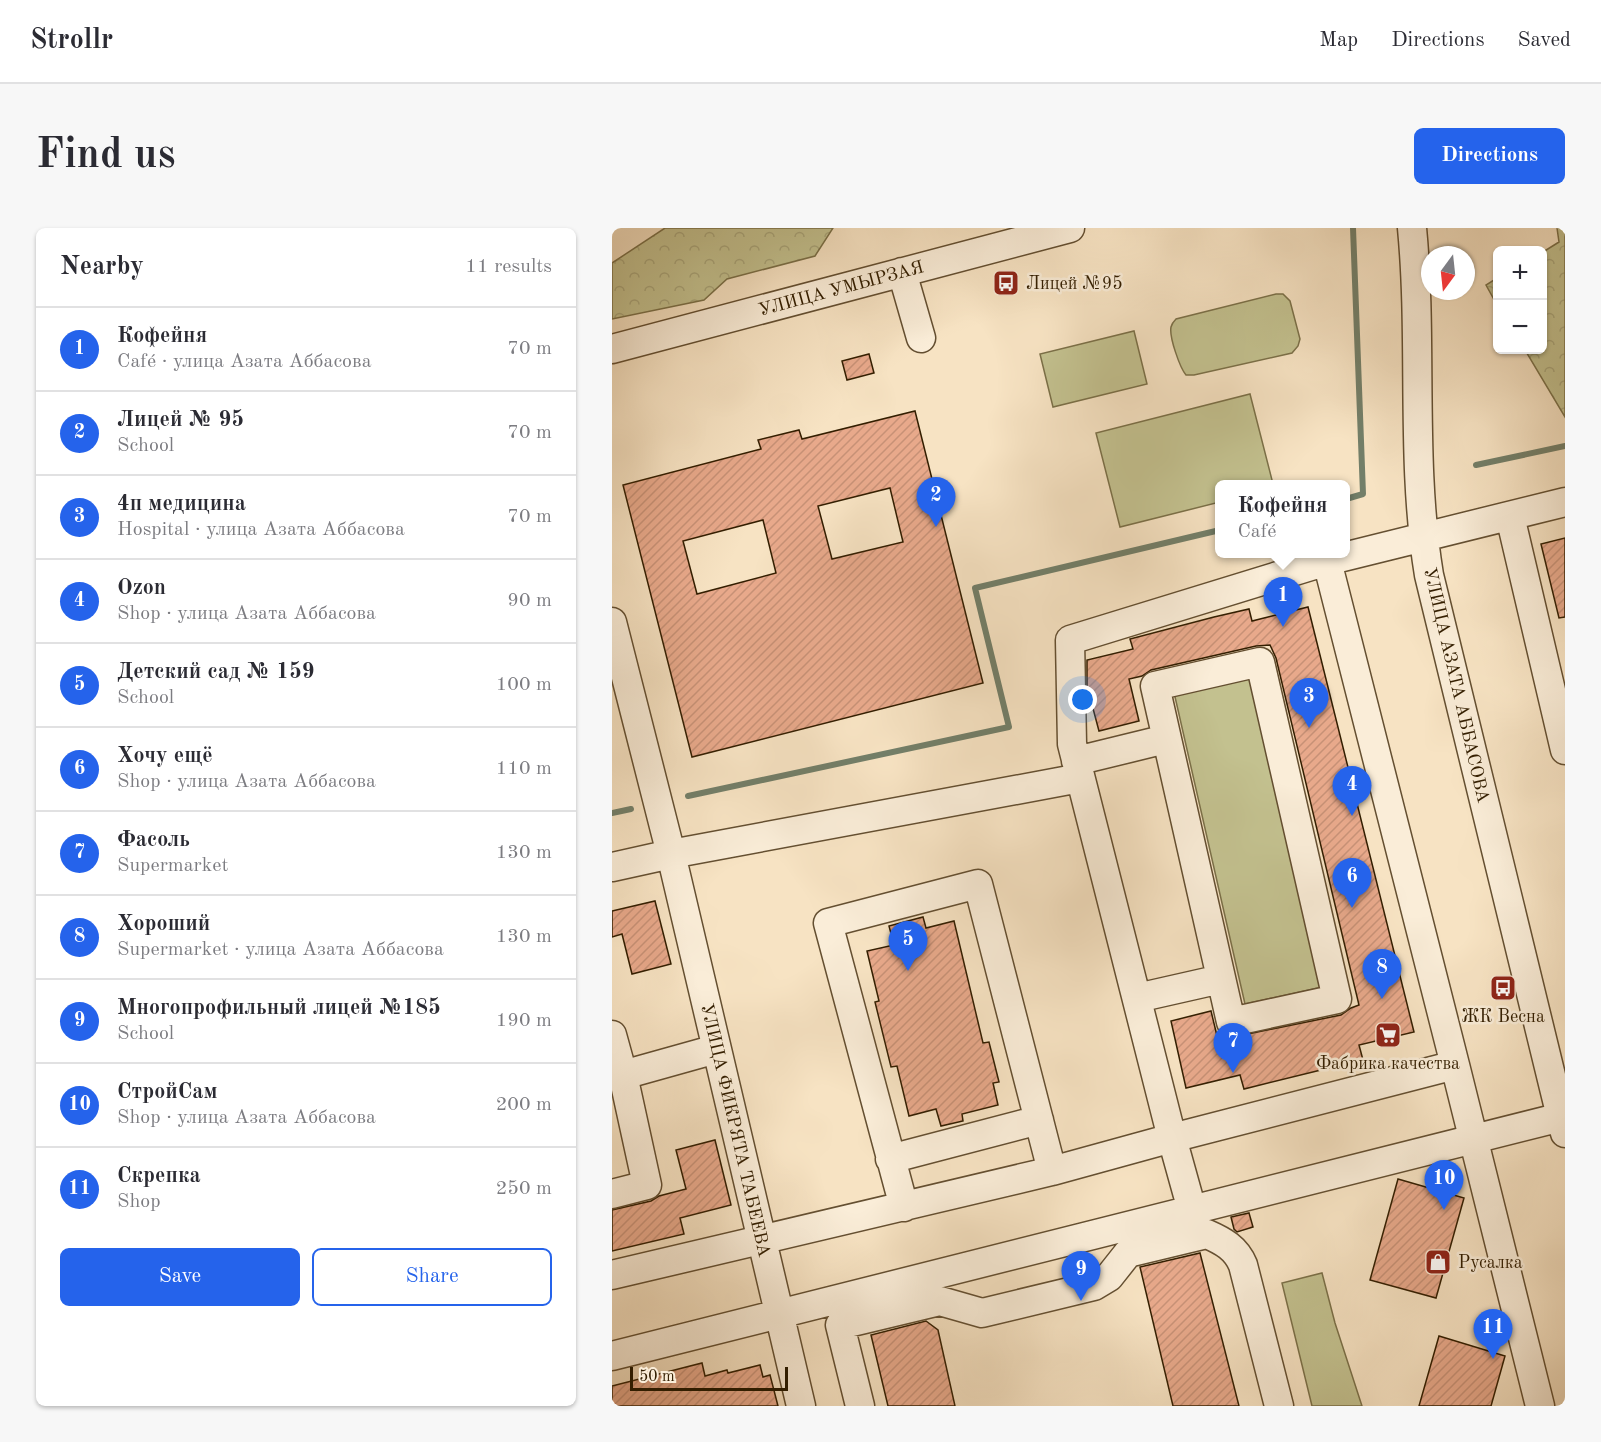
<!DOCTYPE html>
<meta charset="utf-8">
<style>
body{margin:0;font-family:"Old Standard TT",serif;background:#f7f7f7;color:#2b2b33}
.controls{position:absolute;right:18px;top:18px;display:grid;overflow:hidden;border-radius:9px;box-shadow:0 2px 4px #0004}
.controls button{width:54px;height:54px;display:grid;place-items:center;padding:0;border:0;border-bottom:2px solid #e1e1e2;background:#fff;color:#2b2b33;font:30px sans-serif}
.compass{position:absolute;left:809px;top:18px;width:54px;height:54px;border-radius:50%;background:#fff;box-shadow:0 2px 4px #0004;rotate:195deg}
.scale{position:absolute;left:18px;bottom:15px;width:158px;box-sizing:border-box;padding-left:6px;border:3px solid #331e00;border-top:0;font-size:16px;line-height:21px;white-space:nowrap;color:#331e00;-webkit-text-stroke:4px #faedd8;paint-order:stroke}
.you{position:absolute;left:471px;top:472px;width:21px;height:21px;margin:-15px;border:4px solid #fff;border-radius:50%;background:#1a73e8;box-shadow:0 0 0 9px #1a73e833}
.badge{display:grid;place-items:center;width:39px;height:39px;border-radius:50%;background:#2563eb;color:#fff;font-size:20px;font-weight:700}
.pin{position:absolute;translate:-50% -50px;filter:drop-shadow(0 2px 3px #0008)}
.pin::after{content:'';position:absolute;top:32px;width:21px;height:18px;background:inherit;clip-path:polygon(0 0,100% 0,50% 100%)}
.popup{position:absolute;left:603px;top:252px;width:135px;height:78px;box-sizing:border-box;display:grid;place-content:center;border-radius:9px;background:#fff;filter:drop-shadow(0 2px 4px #0005);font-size:20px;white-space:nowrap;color:#7c7c81}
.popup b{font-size:22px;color:#2b2b33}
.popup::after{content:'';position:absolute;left:50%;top:100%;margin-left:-12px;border:12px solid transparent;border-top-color:#fff}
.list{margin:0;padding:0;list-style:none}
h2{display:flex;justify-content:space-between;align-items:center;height:78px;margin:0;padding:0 24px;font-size:26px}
h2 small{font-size:20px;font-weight:400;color:#7c7c81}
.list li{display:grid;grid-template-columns:39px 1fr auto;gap:18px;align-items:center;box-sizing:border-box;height:84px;padding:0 24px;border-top:2px solid #e1e1e2}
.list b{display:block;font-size:22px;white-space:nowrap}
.list p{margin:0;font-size:20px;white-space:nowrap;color:#7c7c81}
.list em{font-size:20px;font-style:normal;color:#7c7c81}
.actions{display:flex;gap:12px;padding:18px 24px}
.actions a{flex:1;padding:14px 0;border:2px solid #2563eb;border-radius:9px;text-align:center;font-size:21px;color:#2563eb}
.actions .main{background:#2563eb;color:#fff}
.map{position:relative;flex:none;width:953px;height:1178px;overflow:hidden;border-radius:9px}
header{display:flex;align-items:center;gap:36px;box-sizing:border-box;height:84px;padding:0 30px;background:#fff;border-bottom:2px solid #e1e1e2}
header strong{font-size:28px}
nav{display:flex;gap:33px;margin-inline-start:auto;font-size:21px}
.intro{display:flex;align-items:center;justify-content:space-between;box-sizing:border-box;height:144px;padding:0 36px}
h1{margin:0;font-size:42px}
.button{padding:15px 27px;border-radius:9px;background:#2563eb;color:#fff;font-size:21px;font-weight:700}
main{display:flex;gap:36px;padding:0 36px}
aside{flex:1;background:#fff;border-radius:9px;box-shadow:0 2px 4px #0004}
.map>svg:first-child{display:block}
.forest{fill:url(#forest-crowns);stroke:#7b7048;stroke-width:1.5}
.park{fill:#c3c18f;stroke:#7b7048;stroke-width:1.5}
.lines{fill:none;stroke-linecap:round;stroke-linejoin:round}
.stream{stroke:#737f69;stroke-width:6}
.building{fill:url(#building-hatch);stroke:#331e00;stroke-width:1.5;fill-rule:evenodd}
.minor-casing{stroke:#644f31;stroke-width:31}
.minor{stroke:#faedd8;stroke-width:28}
.labels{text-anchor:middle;stroke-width:5;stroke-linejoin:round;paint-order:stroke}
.poi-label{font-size:18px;fill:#331e00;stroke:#faedd8;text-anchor:start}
.street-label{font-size:18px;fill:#331e00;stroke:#faedd8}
</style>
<header>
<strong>Strollr</strong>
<nav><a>Map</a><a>Directions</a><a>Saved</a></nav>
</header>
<div class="intro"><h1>Find us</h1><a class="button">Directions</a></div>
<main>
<aside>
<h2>Nearby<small>11 results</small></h2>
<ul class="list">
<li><span class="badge">1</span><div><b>Кофейня</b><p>Café · улица Азата Аббасова</p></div><em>70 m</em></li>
<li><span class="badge">2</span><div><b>Лицей № 95</b><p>School</p></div><em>70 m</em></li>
<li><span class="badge">3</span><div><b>4п медицина</b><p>Hospital · улица Азата Аббасова</p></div><em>70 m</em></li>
<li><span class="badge">4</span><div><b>Ozon</b><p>Shop · улица Азата Аббасова</p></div><em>90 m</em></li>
<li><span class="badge">5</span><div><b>Детский сад № 159</b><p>School</p></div><em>100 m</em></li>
<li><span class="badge">6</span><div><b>Хочу ещё</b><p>Shop · улица Азата Аббасова</p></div><em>110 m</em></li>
<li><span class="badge">7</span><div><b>Фасоль</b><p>Supermarket</p></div><em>130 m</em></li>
<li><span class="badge">8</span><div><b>Хороший</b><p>Supermarket · улица Азата Аббасова</p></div><em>130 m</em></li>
<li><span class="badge">9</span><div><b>Многопрофильный лицей №185</b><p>School</p></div><em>190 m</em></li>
<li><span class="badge">10</span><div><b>СтройСам</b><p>Shop · улица Азата Аббасова</p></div><em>200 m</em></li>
<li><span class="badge">11</span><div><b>Скрепка</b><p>Shop</p></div><em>250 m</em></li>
</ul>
<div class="actions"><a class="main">Save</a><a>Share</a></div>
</aside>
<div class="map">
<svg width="953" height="1178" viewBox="0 0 953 1178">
<defs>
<pattern id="forest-crowns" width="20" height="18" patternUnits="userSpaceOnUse" patternTransform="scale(1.5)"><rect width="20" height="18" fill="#c3c18f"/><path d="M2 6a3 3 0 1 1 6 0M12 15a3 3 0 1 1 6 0" fill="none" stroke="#a8a57a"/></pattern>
<pattern id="building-hatch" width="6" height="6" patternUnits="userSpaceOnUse" patternTransform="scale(1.5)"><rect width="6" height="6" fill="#e8a98b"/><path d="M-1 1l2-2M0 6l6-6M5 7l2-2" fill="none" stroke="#c79176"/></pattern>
</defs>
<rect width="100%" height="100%" fill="#f7e3c3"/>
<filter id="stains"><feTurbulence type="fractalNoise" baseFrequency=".00333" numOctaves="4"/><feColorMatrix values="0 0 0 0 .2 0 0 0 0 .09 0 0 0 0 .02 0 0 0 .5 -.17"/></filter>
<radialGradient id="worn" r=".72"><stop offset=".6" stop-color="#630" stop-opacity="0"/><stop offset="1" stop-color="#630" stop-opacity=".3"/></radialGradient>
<path class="forest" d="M53,0H221L203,28L115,51L92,72L0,91V35Z
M945,0H953V189L913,122H930L931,24L947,14Z
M885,50V77L874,57Z"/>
<path class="park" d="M664,66H671L678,73L688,111L686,118L680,125L582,147H574C568,140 557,109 559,99C560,95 561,94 564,91Z
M522,103L535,156L441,179L428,126Z
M638,166L661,256H608V274L508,299L484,205Z
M644,442L715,758L633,776L561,460Z
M710,1045L723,1095L750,1178H700L670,1055Z"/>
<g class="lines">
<path class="stream" d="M864,237L953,218
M734,271L751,266L741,0
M76,568L397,499L363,360L608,302
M0,585L19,581"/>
</g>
<path class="building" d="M257,126L262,145L235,152L230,133Z
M303,183L371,455L80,529L11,257L149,221L146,212L187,202L190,211ZM278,260L291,314L220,331L206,278ZM151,292L164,345L85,366L71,313Z
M953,310V389L947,390L929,316Z
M696,379L802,804L747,817L751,832L713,841L632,861L628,847L574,860L559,793L599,783L606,812L729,787L739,780L747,777L664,430L658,417L644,418L539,442L530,448L517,451L527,493L487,503L475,458V432L521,421L518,411L602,389L637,381L640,393Z
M43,673L59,736L20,746L10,706L0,709V683Z
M311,689L314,700L342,693L371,815L377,814L387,854L381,855L386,877L350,886L351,893L329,898L324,881L297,888L285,838L279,839L263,774L267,773L255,723L282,717L277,698Z
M103,912L119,977L68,990L72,1006L0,1023V982L39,973L47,968L74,961L64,922Z
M786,951L852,970L824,1070L758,1052Z
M637,985L641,999L625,1004L622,1001L619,989Z
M588,1025L627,1178H561L528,1039Z
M314,1093L326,1102L343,1178H276L259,1107Z
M827,1108L893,1128L879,1178H807Z
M90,1135L93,1148L115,1142L116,1145L148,1137L151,1149L158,1147L166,1178H0V1158Z"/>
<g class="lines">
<g class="minor-casing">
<path id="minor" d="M800,0C811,115 798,232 817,347L953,905
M290,44L309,110
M0,121L458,0
M898,288L953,522
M715,333L843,837L560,910L460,516L458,412L715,333L953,274
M0,394L59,626L189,1178
M648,434L725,771L619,794L543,458Z
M464,533L554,511
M0,639L59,626L468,550
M525,770L609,751
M0,807L11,847L35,957L0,966
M843,837L928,1178
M11,847L104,821
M278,931L427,892
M292,979L216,695L366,656L440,943
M0,1047L440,943L560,910L580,982
M0,1128L953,888
M248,1178L228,1097L328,1073L370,1085L482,1058L497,1049L516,1025L595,1006C611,1013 624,1020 631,1037L667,1178"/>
</g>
<use href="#minor" class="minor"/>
</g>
<defs>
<g id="bus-square" transform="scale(1.35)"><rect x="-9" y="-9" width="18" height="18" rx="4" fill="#8f2418" stroke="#faedd8"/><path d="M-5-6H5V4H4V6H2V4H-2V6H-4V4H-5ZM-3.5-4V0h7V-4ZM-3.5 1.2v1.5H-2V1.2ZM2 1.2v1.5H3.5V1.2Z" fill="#fff"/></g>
<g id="supermarket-square" transform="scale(1.35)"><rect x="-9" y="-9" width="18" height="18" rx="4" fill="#8f2418" stroke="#faedd8"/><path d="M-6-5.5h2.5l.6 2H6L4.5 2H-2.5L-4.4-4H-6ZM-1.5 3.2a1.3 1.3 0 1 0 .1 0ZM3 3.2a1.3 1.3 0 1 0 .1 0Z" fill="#fff"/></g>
<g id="shop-square" transform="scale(1.35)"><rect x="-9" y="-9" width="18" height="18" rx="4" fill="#8f2418" stroke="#faedd8"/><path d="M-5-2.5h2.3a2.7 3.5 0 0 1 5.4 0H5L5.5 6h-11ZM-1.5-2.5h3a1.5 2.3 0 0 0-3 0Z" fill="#fff"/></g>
</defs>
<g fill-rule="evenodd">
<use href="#bus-square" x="394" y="55"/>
<use href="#bus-square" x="891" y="760"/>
<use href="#supermarket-square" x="776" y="807"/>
<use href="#shop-square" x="826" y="1034"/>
</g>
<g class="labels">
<g class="poi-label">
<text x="414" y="61">Лицей №95</text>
<text x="891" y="794" text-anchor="middle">ЖК Весна</text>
<text x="776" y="841" text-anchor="middle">Фабрика качества</text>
<text x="846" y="1040">Русалка</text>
</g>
<g class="street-label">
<text transform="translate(229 60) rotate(-15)" y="6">УЛИЦА УМЫРЗАЯ</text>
<text transform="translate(845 457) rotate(77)" y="6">УЛИЦА АЗАТА АББАСОВА</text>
<text transform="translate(124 902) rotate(77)" y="6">УЛИЦА ФИКРЯТА ТАБЕЕВА</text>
</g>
</g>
<rect width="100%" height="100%" filter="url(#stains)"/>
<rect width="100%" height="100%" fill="url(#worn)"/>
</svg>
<div class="controls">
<button>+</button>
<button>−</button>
</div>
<svg class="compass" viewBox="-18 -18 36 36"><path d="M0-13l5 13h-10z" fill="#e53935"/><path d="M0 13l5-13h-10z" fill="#7c7c81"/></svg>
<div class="scale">50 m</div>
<div class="you"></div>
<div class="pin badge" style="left:671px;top:399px">1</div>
<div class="popup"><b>Кофейня</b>Café</div>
<div class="pin badge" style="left:324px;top:299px">2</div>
<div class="pin badge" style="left:697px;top:500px">3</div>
<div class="pin badge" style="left:740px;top:588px">4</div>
<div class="pin badge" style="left:296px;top:743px">5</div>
<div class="pin badge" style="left:740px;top:680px">6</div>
<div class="pin badge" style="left:621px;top:845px">7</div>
<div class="pin badge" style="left:770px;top:771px">8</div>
<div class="pin badge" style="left:469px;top:1073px">9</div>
<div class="pin badge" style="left:832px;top:982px">10</div>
<div class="pin badge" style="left:881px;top:1131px">11</div>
</div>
</main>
